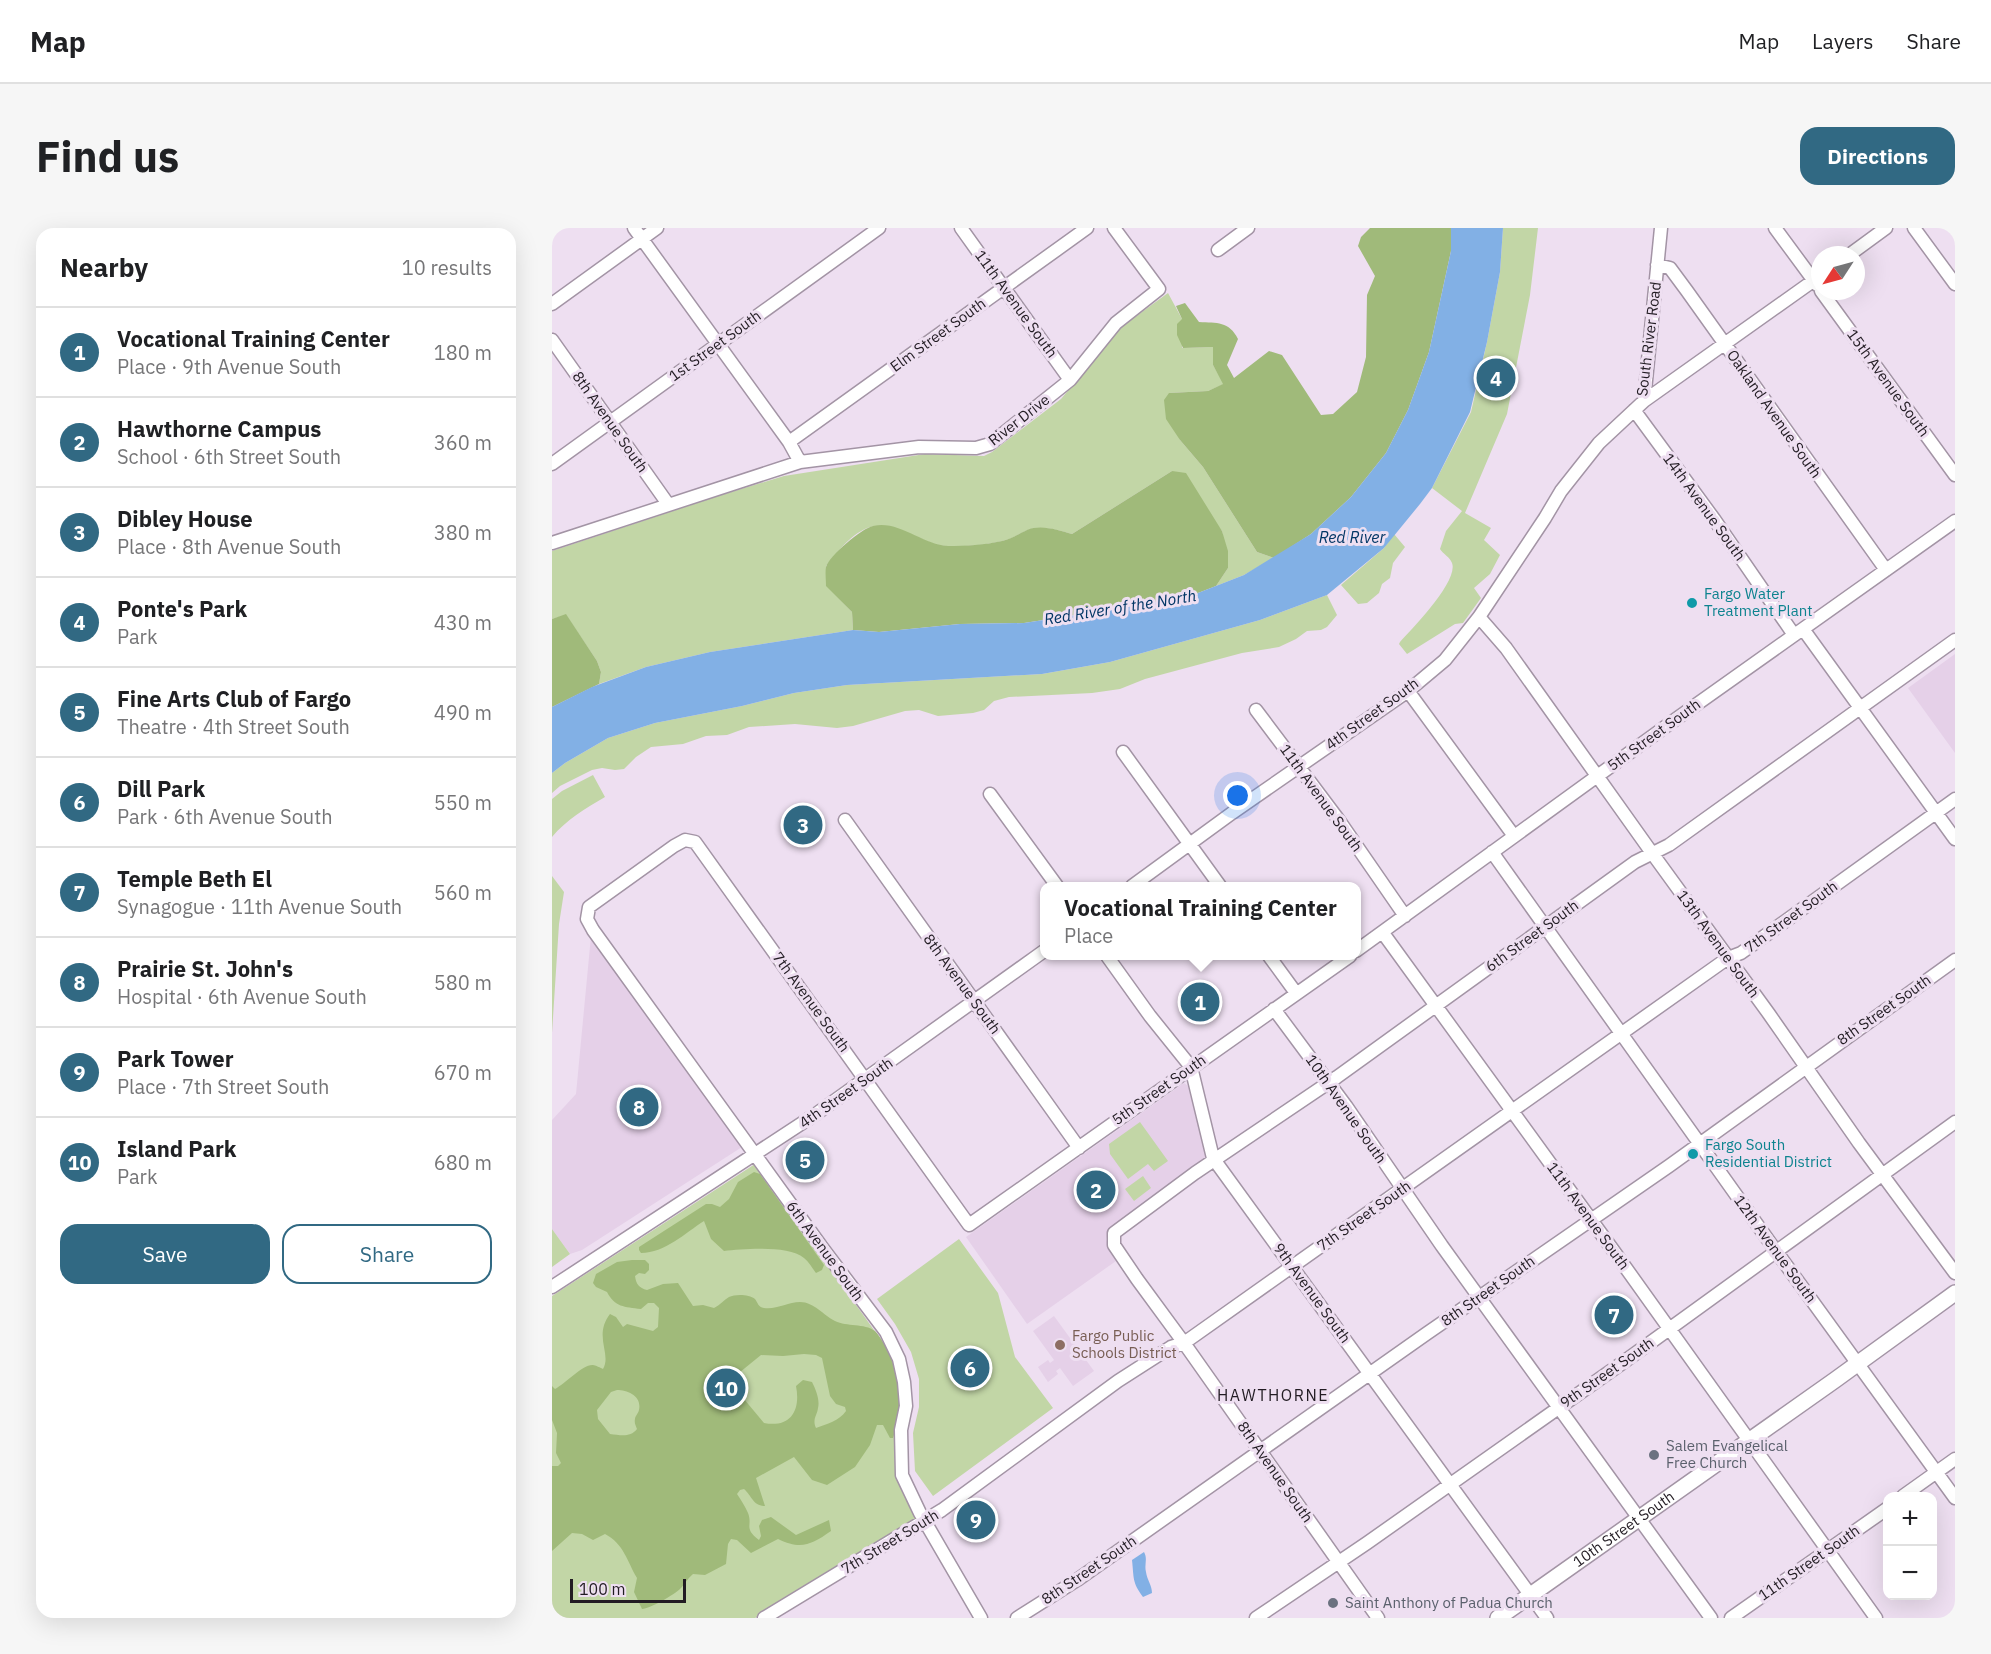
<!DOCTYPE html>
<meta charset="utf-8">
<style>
body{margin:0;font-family:"IBM Plex Sans",sans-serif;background:#f6f6f6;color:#202124}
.controls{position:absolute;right:18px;bottom:18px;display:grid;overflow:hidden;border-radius:12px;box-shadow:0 6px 24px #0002}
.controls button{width:54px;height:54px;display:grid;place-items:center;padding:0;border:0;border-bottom:2px solid #e0e0e0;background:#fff;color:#202124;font:30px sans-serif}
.compass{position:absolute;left:1259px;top:18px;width:54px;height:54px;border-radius:50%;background:#fff;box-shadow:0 6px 24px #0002;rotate:234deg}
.scale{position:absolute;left:18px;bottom:15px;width:116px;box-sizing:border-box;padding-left:6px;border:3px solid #221c23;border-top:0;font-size:16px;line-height:21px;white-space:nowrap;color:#221c23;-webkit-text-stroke:4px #eedff1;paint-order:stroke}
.you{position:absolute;left:686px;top:568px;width:21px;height:21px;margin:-15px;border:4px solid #fff;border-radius:50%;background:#1a73e8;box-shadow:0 0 0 9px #1a73e833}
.badge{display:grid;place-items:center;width:39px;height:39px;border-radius:50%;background:#316983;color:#fff;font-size:20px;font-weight:700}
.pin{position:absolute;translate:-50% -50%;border:3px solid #fff;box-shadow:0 2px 6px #0006}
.popup{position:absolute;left:488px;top:654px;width:321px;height:78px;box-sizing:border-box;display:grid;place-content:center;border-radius:12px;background:#fff;filter:drop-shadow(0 2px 4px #0005);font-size:20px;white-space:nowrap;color:#757577}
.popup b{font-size:22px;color:#202124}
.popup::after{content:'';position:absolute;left:50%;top:100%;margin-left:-12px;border:12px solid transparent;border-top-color:#fff}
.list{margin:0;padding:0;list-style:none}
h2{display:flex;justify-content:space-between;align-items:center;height:78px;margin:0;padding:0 24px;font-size:26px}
h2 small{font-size:20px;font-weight:400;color:#757577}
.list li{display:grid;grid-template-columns:39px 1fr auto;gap:18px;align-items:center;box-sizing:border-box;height:90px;padding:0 24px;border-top:2px solid #e0e0e0}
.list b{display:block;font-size:22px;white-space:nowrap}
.list p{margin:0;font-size:20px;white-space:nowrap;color:#757577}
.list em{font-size:20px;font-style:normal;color:#757577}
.actions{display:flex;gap:12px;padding:18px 24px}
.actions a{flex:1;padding:14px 0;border:2px solid #316983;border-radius:18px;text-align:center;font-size:21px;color:#316983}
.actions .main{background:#316983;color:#fff}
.map{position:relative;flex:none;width:1403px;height:1390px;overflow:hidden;border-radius:18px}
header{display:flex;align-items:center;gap:36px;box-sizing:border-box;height:84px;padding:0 30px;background:#fff;border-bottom:2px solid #e0e0e0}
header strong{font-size:28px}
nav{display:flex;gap:33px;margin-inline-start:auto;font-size:21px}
.intro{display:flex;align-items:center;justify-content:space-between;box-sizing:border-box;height:144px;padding:0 36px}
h1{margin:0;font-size:42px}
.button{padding:15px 27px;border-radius:18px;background:#316983;color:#fff;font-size:21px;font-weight:700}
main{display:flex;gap:36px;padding:0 36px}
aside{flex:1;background:#fff;border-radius:18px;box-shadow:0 6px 24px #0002}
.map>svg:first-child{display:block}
.built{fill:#e5d0e8}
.green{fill:#c2d6a6}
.forest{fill:#a0ba7a;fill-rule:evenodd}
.water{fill:#82b0e5}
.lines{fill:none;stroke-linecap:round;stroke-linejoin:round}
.minor-casing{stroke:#a394a5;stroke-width:15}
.major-casing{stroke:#a394a5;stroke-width:18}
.minor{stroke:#fff;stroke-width:12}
.major{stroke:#fff;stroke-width:15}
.culture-dot{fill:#0f9aa8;stroke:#eedff1;stroke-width:2}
.education-dot{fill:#8d6e63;stroke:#eedff1;stroke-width:2}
.worship-dot{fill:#6b7280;stroke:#eedff1;stroke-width:2}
.labels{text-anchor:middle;stroke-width:6;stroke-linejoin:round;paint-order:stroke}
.street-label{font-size:15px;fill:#221c23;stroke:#eedff1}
.culture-label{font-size:15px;fill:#0d838f;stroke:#eedff1;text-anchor:start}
.education-label{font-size:15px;fill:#785e54;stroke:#eedff1;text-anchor:start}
.worship-label{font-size:15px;fill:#5b616d;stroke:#eedff1;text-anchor:start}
.water-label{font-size:16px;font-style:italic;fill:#023665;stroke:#eedff1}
.neighbourhood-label{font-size:16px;letter-spacing:1.5px;fill:#221c23;stroke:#eedff1}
</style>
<header>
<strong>Map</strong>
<nav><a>Map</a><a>Layers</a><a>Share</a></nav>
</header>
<div class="intro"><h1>Find us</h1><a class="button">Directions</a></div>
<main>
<aside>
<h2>Nearby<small>10 results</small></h2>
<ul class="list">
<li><span class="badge">1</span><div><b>Vocational Training Center</b><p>Place · 9th Avenue South</p></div><em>180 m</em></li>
<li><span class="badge">2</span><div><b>Hawthorne Campus</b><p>School · 6th Street South</p></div><em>360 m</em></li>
<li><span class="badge">3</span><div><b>Dibley House</b><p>Place · 8th Avenue South</p></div><em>380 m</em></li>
<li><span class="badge">4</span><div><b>Ponte's Park</b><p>Park</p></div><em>430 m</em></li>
<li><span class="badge">5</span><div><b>Fine Arts Club of Fargo</b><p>Theatre · 4th Street South</p></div><em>490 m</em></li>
<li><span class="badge">6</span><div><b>Dill Park</b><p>Park · 6th Avenue South</p></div><em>550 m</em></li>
<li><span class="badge">7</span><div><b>Temple Beth El</b><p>Synagogue · 11th Avenue South</p></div><em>560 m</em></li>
<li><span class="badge">8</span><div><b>Prairie St. John's</b><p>Hospital · 6th Avenue South</p></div><em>580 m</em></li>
<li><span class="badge">9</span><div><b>Park Tower</b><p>Place · 7th Street South</p></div><em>670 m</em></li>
<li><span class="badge">10</span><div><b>Island Park</b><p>Park</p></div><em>680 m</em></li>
</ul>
<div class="actions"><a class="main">Save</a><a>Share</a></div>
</aside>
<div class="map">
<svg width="1403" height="1390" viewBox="0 0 1403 1390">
<rect width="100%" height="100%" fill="#eedff1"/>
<path class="built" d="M1403,426V525L1356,460Z
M39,708L190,919L30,1022L18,1026L0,1001V892L24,866Z
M632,855L636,858L654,930L558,1000L554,1011L558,1023L564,1033L475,1096L414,1009Z
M502,1088L542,1143L521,1158L508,1140L504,1143L506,1146L496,1154L486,1139L496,1132L498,1135L502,1132L481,1103Z"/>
<path class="green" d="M951,0H986L978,67L955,186L913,285L939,300L932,312L948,327L938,346L922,360L929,370L911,395L903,396L855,426L847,416L848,414C860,401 907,353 900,335C898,329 891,326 888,321L894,303L910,283L880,260L919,184L935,114L948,44Z
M616,65L630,91V120L661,119V137L672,156L656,163L617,165L628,212L651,239L705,324L722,330L692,347L664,358L676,340L670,303L620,243L520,306C506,302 493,298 479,301C470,303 463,310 454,312C436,317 412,319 394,318C369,316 349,295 323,298C304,300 285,324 274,338V357L300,384L301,402L158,424L94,439L47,456L49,444L45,433L14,387L0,391V323L163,269L232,248L373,226L432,228L440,224L509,171L562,107L572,97Z
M842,306L853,319L841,335L838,350L830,356L827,365L815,375L806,376L789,357L832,320Z
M775,367L785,387L775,399L769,402L755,403L744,411L727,419L690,425L593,451L568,461L540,465L457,469L442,473L432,482L421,485L386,488L367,482L353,483L301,498L285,500L243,496L197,499L175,507L154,508L131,516L99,519L84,529L72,541L63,542L50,540L40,542L8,558L0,565V545L13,535L56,510L103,495L190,478L242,465L295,457L490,446L558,434L708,392Z
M41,547L53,569C34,580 14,592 0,609V571L10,563Z
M0,648L12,664L7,696L0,805Z
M588,894L616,933L602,943L596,936L576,951L558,926L557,916Z
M203,936L337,1123L349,1170L342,1222L346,1250L356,1274L367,1291L203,1390H0V1068Z
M591,948L599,960L582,973L573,961Z
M0,1001L18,1026L0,1039Z
M407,1011L446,1065L463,1129L501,1180L381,1268L363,1243L361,1205L367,1179V1151L359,1124L343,1096L325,1071Z"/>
<path class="forest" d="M818,0H899V23L877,124L856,182L834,225L799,269L759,306L722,330L705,324L651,239L628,212L614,191L612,172L617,165L656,163L671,156L661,137V119L631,120L625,107V96L630,91L624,78L633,75L647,94C665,95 677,93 686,111L675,137L682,150L717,123L730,127L769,187L781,186L805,164L814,129L815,67L823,48L806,18L809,9Z
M620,243L634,245L670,303L676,323V340L664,358L646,365L596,376L472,395L408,396L327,404L301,402L300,384L274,358C274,352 273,344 274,339C277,328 310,300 321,298C347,292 371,317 396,318C413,318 433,317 450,313C460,311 466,306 475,302C489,296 506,302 520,306Z
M14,386L45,433L49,444L47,456L0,479V391Z
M202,944L208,946L272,1037L270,1042L264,1045C260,1040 257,1034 252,1030C236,1017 192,1021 172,1023L159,1011L152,993C133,1005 113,1025 89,1025L87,1022V1019L154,976H160L168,979L177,971L186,954Z
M80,1032H93L97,1036V1042L93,1046L87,1045L83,1048C84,1056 87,1060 95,1062L111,1056L126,1055L141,1078L151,1077L162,1080C168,1077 172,1072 177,1069C183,1066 197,1066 203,1071C206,1075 206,1079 212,1080C224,1082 236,1074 248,1074C262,1074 271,1087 283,1093C295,1099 312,1095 323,1103C326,1106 329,1111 331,1114C351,1142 352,1179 341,1210H338L331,1197H325L318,1217L303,1239L275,1257L260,1252L242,1229L204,1250L213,1278C201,1278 200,1268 192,1261L188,1262L185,1266C189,1272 193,1278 196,1285C201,1298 191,1300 207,1312L209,1308L207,1298L210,1292L219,1289L244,1307L277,1292L279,1303C259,1317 249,1322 226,1311L199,1325L185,1312L179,1311L176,1316L174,1336L153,1347L141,1346C135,1351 133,1356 128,1361C123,1366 98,1381 90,1381L82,1364L85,1350C75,1333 72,1316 53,1306L41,1312L30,1306L20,1305L0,1323V1238H6L9,1235L4,1225L5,1205L0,1192V1158L3,1161C13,1156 31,1136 41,1137C43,1137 49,1140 51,1141C60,1126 41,1108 58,1086L64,1089L71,1099L75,1096L101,1103L106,1099L107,1080L102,1075H96L89,1081C72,1079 63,1079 55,1064L44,1059L41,1055L44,1046L65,1034ZM252,1126L264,1127L270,1130L278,1168L284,1176L293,1179L294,1183C287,1193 275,1196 264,1200C260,1191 265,1188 266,1180C268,1172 264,1162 260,1154L251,1152L244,1158C249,1183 238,1200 212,1195L177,1153L209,1127L231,1128ZM65,1162C76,1162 90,1168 87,1182C86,1186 83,1188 83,1191C82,1195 84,1198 85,1201C78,1210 68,1207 58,1206L46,1191L45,1182L59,1164Z"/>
<path class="water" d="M899,0H951L948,44L935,114L918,184L880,260L868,276L832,320L775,367L708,392L558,434L490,446L295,457L242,465L190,478L103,495L56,510L13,535L0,545V479L40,459L94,439L158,424L301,402L327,404L408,396L472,395L596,376L646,365L692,347L759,306L799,269L834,225L856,182L877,124L899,23Z
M592,1324C596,1331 592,1336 594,1344C595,1352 600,1357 600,1365L591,1369C580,1354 582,1350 580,1332Z"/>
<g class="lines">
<g class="minor-casing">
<path id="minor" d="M82,0L237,214L248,234
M409,0L518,152
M1223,0L1265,57
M1362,0L1403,56
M666,22L696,0
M1297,27L1334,0
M1105,37L1118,40L1135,63L1334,342
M1269,63L1403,247
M0,76L105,0
M0,112L116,276
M1092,173L1109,0
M1082,182L1162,291L1242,407
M237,214L535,0
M0,236L327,0
M0,315L248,234L367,219L424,220L438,216L518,152L564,95L607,61L562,0
M927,389L954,420L1100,625L1217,786L1307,915L1403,1045
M1251,401L1403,611
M856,463L962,608
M704,482L786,591L853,688
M571,524L668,658
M438,566L505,658
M293,592L527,920
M940,624L1224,1023L1403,1270
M580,658L680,585L856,463L893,432L927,389L993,290L1009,263L1047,215L1092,173L1268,48
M831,705L1061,1022L1324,1390
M804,723L1124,491L1403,293
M555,728L598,788L639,839L661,930L995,1390
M717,728L744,765
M722,781L794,878L890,1018L1159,1390
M0,1059L264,886L492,723
M1351,1268L1403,1231
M212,1390L390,1282L566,1153L619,1119L632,1115L1176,730L1189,725L1403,571
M429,1390L368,1285L350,1247L349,1202L354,1178L352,1154L347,1131L334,1104L269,1018L41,702L35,691L37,679L122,618L133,612L143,614L417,997L798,728
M465,1390L525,1352L874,1106L1117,938L1403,732
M704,1390L815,1315L1073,1133L1403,894
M826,1390L632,1115L585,1051L562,1017V1005L643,945L785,849L1083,634L1117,617L1403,412
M1179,1390L1336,1280"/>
</g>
<g class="major-casing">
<g id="major">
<path id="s1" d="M946,1390L1283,1152L1403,1065"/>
</g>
</g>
<use href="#minor" class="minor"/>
<use href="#major" class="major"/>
</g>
<g class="culture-dot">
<circle cx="1140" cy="375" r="6"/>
<circle cx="1141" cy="926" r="6"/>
</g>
<circle class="education-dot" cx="508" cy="1117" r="6"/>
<g class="worship-dot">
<circle cx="1102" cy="1227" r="6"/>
<circle cx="781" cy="1375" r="6"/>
</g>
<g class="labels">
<g class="street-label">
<text transform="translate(464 76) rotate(54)" y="5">11th Avenue South</text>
<text transform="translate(386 107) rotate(-36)" y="5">Elm Street South</text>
<text transform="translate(1097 111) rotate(-83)" y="5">South River Road</text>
<text transform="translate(163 118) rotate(-36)" y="5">1st Street South</text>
<text transform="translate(1336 155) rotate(54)" y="5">15th Avenue South</text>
<text transform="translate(1222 186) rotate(55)" y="5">Oakland Avenue South</text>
<text transform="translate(467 192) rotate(-38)" y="5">River Drive</text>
<text transform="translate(58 194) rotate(55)" y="5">8th Avenue South</text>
<text transform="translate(1152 279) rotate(54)" y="5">14th Avenue South</text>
<text transform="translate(820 486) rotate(-36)" y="5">4th Street South</text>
<text transform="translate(1102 507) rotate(-36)" y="5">5th Street South</text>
<text transform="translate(769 570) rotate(54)" y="5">11th Avenue South</text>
<text transform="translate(1239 689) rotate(-36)" y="5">7th Street South</text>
<text transform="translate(980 708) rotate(-36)" y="5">6th Street South</text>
<text transform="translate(1166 716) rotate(54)" y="5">13th Avenue South</text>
<text transform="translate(410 756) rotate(54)" y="5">8th Avenue South</text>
<text transform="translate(259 774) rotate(54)" y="5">7th Avenue South</text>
<text transform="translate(1332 782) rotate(-35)" y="5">8th Street South</text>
<text transform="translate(607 862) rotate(-35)" y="5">5th Street South</text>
<text transform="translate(294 865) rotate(-35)" y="5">4th Street South</text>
<text transform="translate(794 881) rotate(55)" y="5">10th Avenue South</text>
<text transform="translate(812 988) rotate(-35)" y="5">7th Street South</text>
<text transform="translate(1036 988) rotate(54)" y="5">11th Avenue South</text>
<text transform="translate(1223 1021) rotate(54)" y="5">12th Avenue South</text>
<text transform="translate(273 1023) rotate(54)" y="5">6th Avenue South</text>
<text transform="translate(936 1063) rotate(-35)" y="5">8th Street South</text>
<text transform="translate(760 1065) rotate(54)" y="5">9th Avenue South</text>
<text transform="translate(1055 1145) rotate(-35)" y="5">9th Street South</text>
<text transform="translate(723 1244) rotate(55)" y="5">8th Avenue South</text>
<text dy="5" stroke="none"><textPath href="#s1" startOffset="154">10th Street South</textPath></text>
<text transform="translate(338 1314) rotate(-31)" y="5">7th Street South</text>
<text transform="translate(1257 1335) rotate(-35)" y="5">11th Street South</text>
<text transform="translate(537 1342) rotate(-34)" y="5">8th Street South</text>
</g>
<g class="culture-label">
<text x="1152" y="371">Fargo Water<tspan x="1152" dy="17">Treatment Plant</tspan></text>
<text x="1153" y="922">Fargo South<tspan x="1153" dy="17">Residential District</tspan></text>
</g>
<g class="education-label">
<text x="520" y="1113">Fargo Public<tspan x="520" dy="17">Schools District</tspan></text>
</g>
<g class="worship-label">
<text x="1114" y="1223">Salem Evangelical<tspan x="1114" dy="17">Free Church</tspan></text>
<text x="793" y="1380">Saint Anthony of Padua Church</text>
</g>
<g class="water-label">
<text x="800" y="315">Red River</text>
<text transform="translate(568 379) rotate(-9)" y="6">Red River of the North</text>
</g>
<g class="neighbourhood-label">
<text x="721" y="1173">HAWTHORNE</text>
</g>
</g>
</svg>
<div class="controls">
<button>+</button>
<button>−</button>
</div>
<svg class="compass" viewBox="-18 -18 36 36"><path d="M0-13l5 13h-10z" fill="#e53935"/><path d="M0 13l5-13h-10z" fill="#757577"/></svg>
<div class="scale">100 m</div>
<div class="you"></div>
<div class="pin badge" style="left:648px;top:774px">1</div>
<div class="popup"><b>Vocational Training Center</b>Place</div>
<div class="pin badge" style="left:544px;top:962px">2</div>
<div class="pin badge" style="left:251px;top:597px">3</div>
<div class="pin badge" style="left:944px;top:150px">4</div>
<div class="pin badge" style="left:253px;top:932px">5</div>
<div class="pin badge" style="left:418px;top:1140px">6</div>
<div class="pin badge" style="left:1062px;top:1087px">7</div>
<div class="pin badge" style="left:87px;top:879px">8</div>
<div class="pin badge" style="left:424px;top:1292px">9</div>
<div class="pin badge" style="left:174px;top:1160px">10</div>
</div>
</main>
